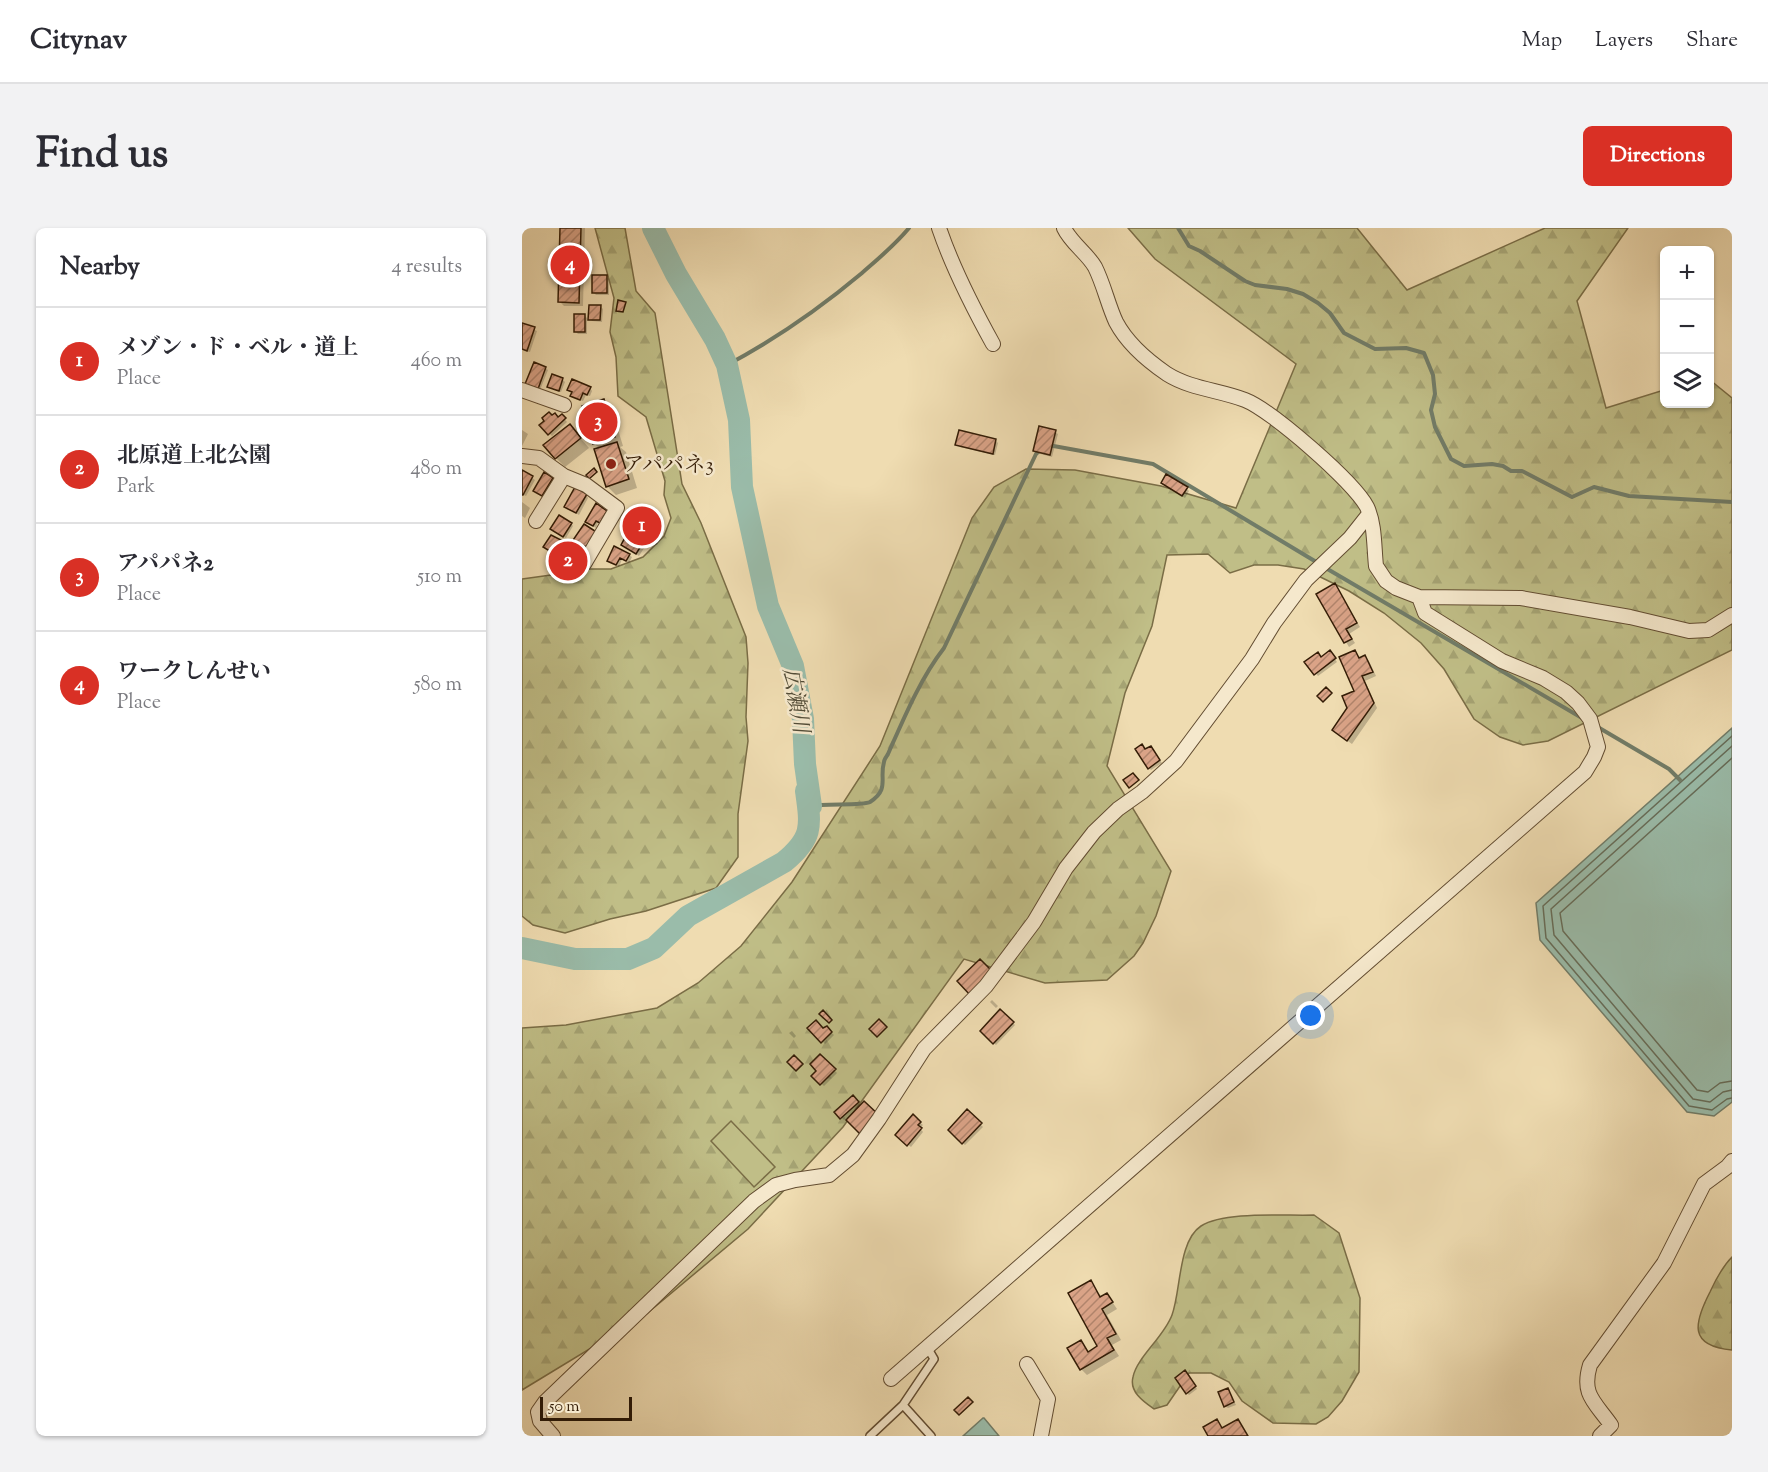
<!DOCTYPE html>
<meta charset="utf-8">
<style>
body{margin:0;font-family:"Sorts Mill Goudy","Noto Serif JP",serif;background:#f2f2f3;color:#2b2b33}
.controls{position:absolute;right:18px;top:18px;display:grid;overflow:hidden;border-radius:9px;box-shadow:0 2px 4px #0004}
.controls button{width:54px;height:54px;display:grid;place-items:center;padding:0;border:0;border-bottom:2px solid #e1e1e2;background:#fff;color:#2b2b33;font:30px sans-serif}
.scale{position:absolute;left:18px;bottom:15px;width:92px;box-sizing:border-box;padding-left:6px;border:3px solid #331c06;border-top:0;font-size:16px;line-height:21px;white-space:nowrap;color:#331c06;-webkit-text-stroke:4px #f5e8cc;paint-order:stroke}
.you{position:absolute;left:789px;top:788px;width:21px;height:21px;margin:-15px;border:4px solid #fff;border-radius:50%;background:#1a73e8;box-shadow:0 0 0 9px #1a73e833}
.badge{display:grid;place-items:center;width:39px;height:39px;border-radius:50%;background:#d93025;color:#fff;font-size:20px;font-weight:700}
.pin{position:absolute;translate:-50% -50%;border:3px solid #fff;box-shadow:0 2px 6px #0006}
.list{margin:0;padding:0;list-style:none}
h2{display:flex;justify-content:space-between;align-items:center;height:78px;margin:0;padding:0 24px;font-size:26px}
h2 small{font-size:20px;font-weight:400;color:#7c7c81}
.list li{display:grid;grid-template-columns:39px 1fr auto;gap:18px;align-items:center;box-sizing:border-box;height:108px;padding:0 24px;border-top:2px solid #e1e1e2}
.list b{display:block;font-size:22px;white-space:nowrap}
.list p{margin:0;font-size:20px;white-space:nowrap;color:#7c7c81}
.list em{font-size:20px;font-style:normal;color:#7c7c81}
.icon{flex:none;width:33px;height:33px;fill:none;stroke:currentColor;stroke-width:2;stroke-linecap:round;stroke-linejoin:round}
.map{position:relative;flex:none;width:1210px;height:1208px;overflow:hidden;border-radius:9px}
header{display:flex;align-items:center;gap:36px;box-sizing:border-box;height:84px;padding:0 30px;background:#fff;border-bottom:2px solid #e1e1e2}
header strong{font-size:28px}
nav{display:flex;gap:33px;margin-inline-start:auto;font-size:21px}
.intro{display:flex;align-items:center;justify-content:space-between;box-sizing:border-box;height:144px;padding:0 36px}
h1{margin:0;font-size:42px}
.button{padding:15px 27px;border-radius:9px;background:#d93025;color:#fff;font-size:21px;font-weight:700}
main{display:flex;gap:36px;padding:0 36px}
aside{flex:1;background:#fff;border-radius:9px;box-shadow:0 2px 4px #0004}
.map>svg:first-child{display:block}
.forest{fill:url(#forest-firs);stroke:#7a6d46;stroke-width:1.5}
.park{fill:url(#park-dots);stroke:#7a6d46;stroke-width:1.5}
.garden{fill:#c0be87;stroke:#7a6d46;stroke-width:1.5}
.water{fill:#9abcaa;stroke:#717c68;stroke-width:1.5}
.shadow{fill:#0003}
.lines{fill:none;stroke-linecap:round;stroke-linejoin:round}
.shore{stroke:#666c58;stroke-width:1.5}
.stream{stroke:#717c68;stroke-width:4}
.river{stroke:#9abcaa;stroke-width:22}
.building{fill:url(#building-hatch);stroke:#331c06;stroke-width:1.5}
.service-casing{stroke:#624c31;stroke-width:10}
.minor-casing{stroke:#624c31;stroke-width:16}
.service{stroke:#f5e8cc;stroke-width:7}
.minor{stroke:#f5e8cc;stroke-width:14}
.poi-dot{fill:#8f2418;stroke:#f5e8cc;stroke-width:2}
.labels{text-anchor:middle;stroke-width:5;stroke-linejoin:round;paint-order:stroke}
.poi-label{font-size:21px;fill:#331c06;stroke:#f5e8cc;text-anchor:start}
.water-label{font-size:22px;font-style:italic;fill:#524c37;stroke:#f5e8cc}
</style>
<header>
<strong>Citynav</strong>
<nav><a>Map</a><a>Layers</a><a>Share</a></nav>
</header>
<div class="intro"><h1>Find us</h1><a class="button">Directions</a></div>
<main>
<aside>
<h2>Nearby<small>4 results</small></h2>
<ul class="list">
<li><span class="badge">1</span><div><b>メゾン・ド・ベル・道上</b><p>Place</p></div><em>460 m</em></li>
<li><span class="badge">2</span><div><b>北原道上北公園</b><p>Park</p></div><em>480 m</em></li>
<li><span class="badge">3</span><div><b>アパパネ2</b><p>Place</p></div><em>510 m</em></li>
<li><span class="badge">4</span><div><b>ワークしんせい</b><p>Place</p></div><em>580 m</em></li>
</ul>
</aside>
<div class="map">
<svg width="1210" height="1208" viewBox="0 0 1210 1208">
<defs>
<pattern id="forest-firs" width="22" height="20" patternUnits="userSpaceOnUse" patternTransform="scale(1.5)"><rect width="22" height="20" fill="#c0be87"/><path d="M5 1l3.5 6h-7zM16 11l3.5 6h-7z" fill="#a5a373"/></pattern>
<pattern id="park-dots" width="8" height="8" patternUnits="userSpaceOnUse" patternTransform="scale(1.5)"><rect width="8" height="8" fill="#c0be87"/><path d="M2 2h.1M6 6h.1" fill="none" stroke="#a5a373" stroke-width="1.8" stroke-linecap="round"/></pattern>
<pattern id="building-hatch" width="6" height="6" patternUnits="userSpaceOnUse" patternTransform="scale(1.5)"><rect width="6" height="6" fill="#daa387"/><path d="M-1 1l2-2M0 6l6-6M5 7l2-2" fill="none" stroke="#b1846c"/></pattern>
</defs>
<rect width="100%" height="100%" fill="#efdcb1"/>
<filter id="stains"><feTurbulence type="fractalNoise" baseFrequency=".00333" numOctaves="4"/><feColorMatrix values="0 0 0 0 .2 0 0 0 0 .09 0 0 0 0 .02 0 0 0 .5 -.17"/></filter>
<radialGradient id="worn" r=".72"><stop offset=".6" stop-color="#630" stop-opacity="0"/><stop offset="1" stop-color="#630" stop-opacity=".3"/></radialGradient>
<path class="forest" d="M73,0H103L114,63L133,85L160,256L179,295L224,409L226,435L224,489L226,513L216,586V629L194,660L124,683L88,691L43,705L11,697L0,688V351L29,347L46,341H89L121,329L142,308L149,290L142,267L143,253L124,189L96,168L94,129L88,104L92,70Z
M606,0H835L885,62L1023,0H1106L1055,73L1084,180L1142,162V176H1188V152L1210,170V422L1026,513L1001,517L978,509L952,491L922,441L899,415L862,385L827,363L782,341L756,337H732L708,345L686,326L645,327L630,398L603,465L585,538L649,643L634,688L621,715L612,728L585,752L523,755L442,731L321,899L226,1001L122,1088L0,1162V800L44,797L135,780L176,755L219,718L270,654L358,518L450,290L472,259L504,241L553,242L639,258L714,280L774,136L633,31Z
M792,987L817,1005L838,1070L837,1144L820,1173L806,1189L794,1196L751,1195L720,1173L707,1154L689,1145H667L645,1177L632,1181C622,1174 607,1164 611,1149C615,1129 642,1109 650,1087C659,1063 656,1013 679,998C703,983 762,988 792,987Z
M1210,1029V1122C1166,1118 1172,1095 1188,1064C1194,1051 1200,1039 1210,1029Z"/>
<path class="park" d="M43,315L62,330L52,345L31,336Z"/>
<path class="garden" d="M209,893L253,939L232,959L189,913Z"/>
<path class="water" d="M1210,500V874L1192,888L1165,884L1018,712L1014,675Z
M462,1190L477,1208H441L461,1190Z"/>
<path class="shadow" d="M40,0H63L61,78H42L38,74Z
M84,49L87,51V67H74L71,64Z
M79,79L81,81L80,94L70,93L68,91Z
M63,88L65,90V106H56L53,103Z
M1,97L15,103L8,124L0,122Z
M23,140L26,142L18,162L7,158Z
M40,151L43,154L39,164L27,158Z
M68,160L70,163L68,168L64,167L61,173L53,170L50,167L51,165L47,162Z
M81,173L90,182L101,218L98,219L104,224L115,260L94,267L85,258L78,221L72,215Z
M40,188L45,194L30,208L19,197Z
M48,198L67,220L43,239L34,230Z
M0,202L6,206L0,218Z
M533,204L536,206L530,229L515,225L513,223Z
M473,212L476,215L473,227L438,219L435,217Z
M0,243L13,252L4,268L0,266Z
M22,247L33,254L23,270L15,265Z
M643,257L665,261L667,263L663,270Z
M64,267L66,270L57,287L47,281Z
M0,274L8,280L3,290L0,288Z
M84,284L86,287L81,297L76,294L74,300L65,294Z
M49,296L51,298L44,310L32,304Z
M131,298L140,307L135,317L119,309L110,300Z
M30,309L41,316L34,327L26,322Z
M121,314L124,317L117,328L100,317Z
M107,327L110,329L107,335L100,331L97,339L87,332Z
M816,362L838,399L827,406L833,415L827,419L796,367Z
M833,424L839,431L843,429L847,433L854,448L843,453L855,480L830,516L816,506L834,463Z
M810,427L815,434L796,448L784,434Z
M631,522L640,535L629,542L627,540L623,523Z
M470,772L476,778L474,780L468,774Z
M478,783L493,797L474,817L460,803Z
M288,800L301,802L304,800L312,807L303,816Z
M270,803L274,808L272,810L267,805Z
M298,828L315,845L302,858L291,848L296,843Z
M331,869L339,878L343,908L325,890L322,892L314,884Z
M445,883L461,899L443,917L428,902Z
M391,889L401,897L398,900L401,904L389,919L375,907Z
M568,1054L580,1069L585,1066L595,1081L585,1087L599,1112L590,1117L597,1128L565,1147L559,1141V1114L567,1124L577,1119Z
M665,1147L675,1161L667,1167L665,1165Z
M706,1162L714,1177L706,1180L703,1178Z"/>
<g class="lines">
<path class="shore" d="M1210,508L1021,678L1024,710L1167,878L1190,882L1205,871L1210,870
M1210,518L1029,681L1032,707L1171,871L1188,874L1201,864L1210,862
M1210,530L1038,685L1041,703L1175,862L1186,864L1198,855L1210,853"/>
<path class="stream" d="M656,0L667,18L678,23L723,53L733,57L765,61L781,66L796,75L808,85L822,105L853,121L884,120L902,125L911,147L913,166L909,182L913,199L929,231L942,238L970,236L981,238L989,243H1000L1050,269L1072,259L1107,268L1210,274
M205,137C254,111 297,81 340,45C356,31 373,17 387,0
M526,217L631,236L796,335
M802,339L1060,490
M1074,498L1147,541L1158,552
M289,578C302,575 341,578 348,574C368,561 357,551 362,534C362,531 365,528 366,526C382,490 398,451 422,420L514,226L518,222"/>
<path class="river" d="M131,0L154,46L193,111L205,137L217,192L220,259L246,378L271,438L281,491L283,536L289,578
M0,720L53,731H106L132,720L166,688L262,634C291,610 289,599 284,563"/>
</g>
<path class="building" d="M38,0H59L57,75L36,74Z
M70,47H85V65H70Z
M96,72L104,74L101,84L94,83Z
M67,77H79L78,92H66Z
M52,86H63V104H52Z
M0,95L13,99L5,123L0,121Z
M12,134L24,139L16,161L3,156Z
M30,146L41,150L37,163L25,159Z
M50,151L69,159L65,167L61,165L58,172L48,168L50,164L45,162Z
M82,171L93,209L71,216L60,178Z
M27,184L30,187L33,185L36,189L40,186L44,190L26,207L17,197L22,193L20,190Z
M48,196L59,210L33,231L21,217Z
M517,198L534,202L528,227L511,223Z
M437,202L474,211L471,226L433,217Z
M95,214L107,251L84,259L72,221Z
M72,240L75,244L67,251L64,247Z
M0,242L11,248L1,267H0Z
M22,244L31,250L20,268L11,263Z
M644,246L666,259L660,268L639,255Z
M53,259L65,266L54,285L42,279Z
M74,275L85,283L78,295L74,293L71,298L63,294Z
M37,287L50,295L41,309L28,301Z
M115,288L132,297L126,309L109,300Z
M62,296L76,305L66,319L57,317L56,320L49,315Z
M106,304L122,313L114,326L99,317Z
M29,307L39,312L31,325L21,319Z
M92,318L108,326L104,333L98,330L94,337L85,333Z
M813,355L835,395L824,401L830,411L822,415L794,366Z
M808,422L814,430L792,447L782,434L796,424L799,429Z
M833,422L837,430L843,427L851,444L840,448L852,475L825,513L810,502L825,480L820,468L832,463L817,429Z
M804,459L810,465L801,474L795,468Z
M620,516L623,521L629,518L638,532L626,541L613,521Z
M611,545L617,552L607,560L601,552Z
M458,731L471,744L448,767L435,753Z
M478,781L492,794L471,816L458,803Z
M301,782L310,792L307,795L297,786Z
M357,791L365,799L355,809L347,801Z
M294,792L301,800L305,798L310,804L299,815L285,800Z
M298,826L314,841L298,857L289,848L294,843L288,836Z
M272,827L281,836L274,843L265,834Z
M331,867L337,874L318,891L312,884Z
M342,873L358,888L339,907L324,892Z
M445,881L460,895L440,916L426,902Z
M391,886L399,894L396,897L400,900L385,918L373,907Z
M569,1052L578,1069L585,1065L591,1074L580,1081L594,1106L585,1110L592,1122L558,1142L545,1120L559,1112L566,1124L575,1118L546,1065Z
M663,1142L674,1158L664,1166L653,1150Z
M706,1160L712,1174L702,1179L696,1164Z
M446,1169L451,1174L437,1187L432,1182Z
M695,1191L700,1200L716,1191L726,1208H686L681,1199Z"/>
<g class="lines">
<g class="service-casing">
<path id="service" d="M381,1177L409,1208
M348,1208L381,1177L412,1131L405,1119"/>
</g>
<g class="minor-casing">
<path id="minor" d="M417,0C431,41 450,78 471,116
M542,0C549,15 565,25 573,39C582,57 586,77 594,94C605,115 626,133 645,146C669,161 697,162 723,172C749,182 832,254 845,279C853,296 852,320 854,338L864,353L874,360L897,369L999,370L1108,389L1167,403L1186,402L1210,387
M0,162L42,177
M0,228L17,230L42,248L64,257L95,280L62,336
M14,293L42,248
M505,1136L526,1171L519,1208
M369,1151L1063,544L1072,529L1076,519L1068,491L1056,475L1044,464L1021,450L980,433L903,385L897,369
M31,1208L18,1193L16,1184L23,1174L232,973L254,957L273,952L307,947L331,927L357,891L402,821L464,758L512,694L544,640L572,604L596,581L620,564L654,533L730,431L752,395L784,352L828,310L847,286
M1078,1208L1089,1197C1073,1174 1059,1167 1068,1137L1142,1035L1182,956L1205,939L1210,933"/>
</g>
<use href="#service" class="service"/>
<use href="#minor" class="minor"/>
</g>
<circle class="poi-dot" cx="89" cy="236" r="6"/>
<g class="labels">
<g class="poi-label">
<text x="101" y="243">アパパネ3</text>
</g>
<g class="water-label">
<text transform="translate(275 472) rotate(80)" y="8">広瀬川</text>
</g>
</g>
<rect width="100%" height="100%" filter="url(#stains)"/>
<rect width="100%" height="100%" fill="url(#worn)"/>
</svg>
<div class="controls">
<button>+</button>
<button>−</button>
<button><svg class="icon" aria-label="layers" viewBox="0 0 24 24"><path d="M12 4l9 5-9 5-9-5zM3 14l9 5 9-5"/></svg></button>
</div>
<div class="scale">50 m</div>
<div class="you"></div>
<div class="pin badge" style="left:120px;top:298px">1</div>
<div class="pin badge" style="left:46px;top:333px">2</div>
<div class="pin badge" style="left:76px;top:194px">3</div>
<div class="pin badge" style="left:48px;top:37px">4</div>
</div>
</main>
